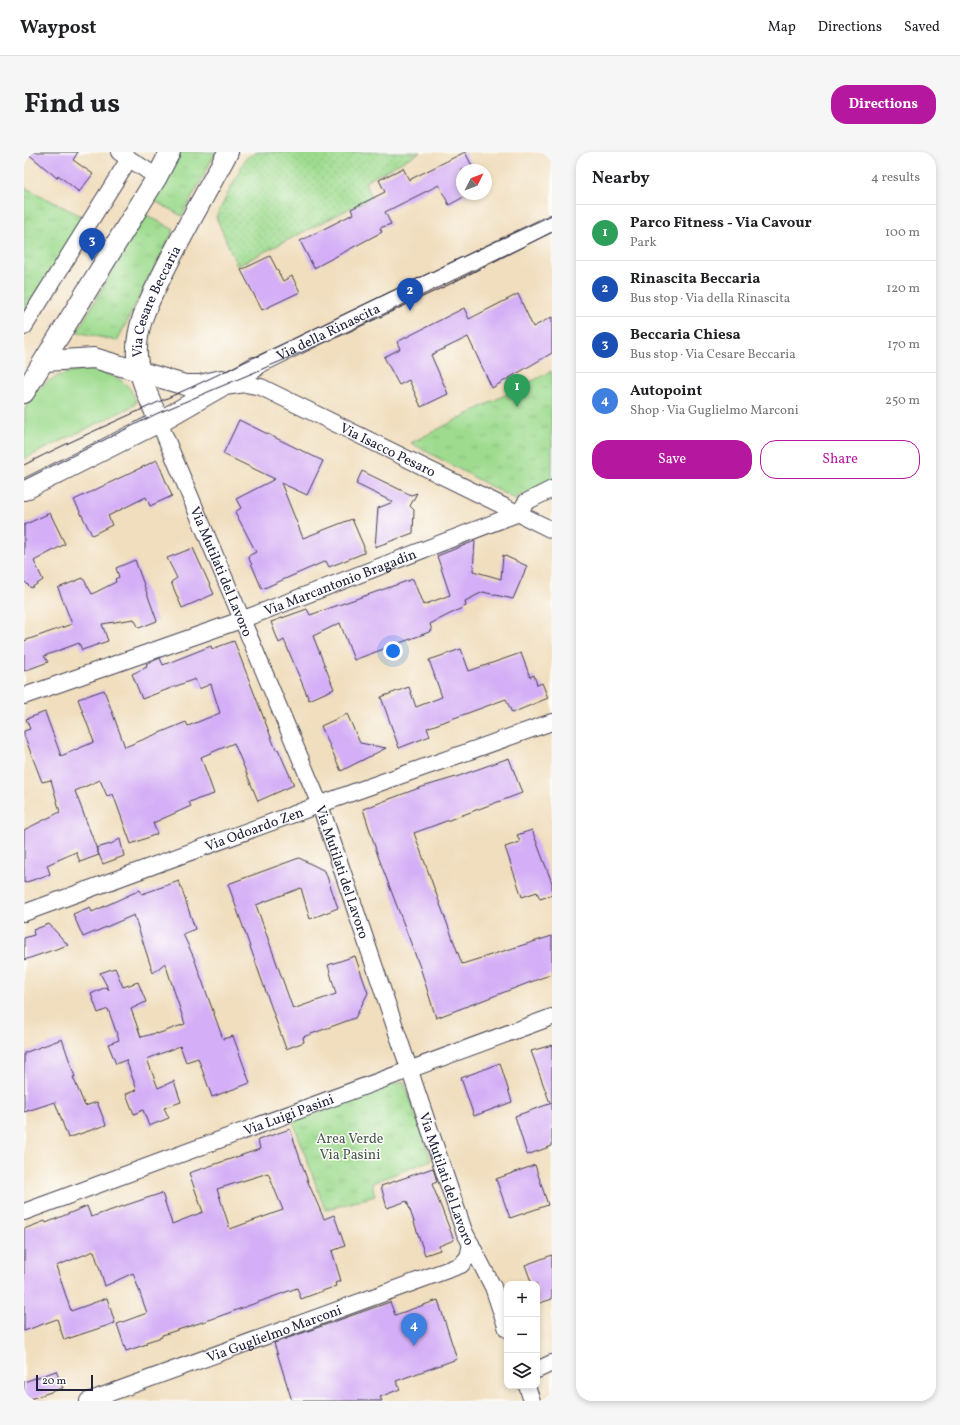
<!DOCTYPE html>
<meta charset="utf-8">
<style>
body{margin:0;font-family:Vollkorn,serif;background:#f6f6f6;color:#202124}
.controls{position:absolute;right:12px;bottom:12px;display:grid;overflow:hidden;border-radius:8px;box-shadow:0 2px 6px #0003}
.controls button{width:36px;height:36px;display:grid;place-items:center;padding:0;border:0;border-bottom:1px solid #e0e0e0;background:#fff;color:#202124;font:20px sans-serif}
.compass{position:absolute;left:432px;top:12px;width:36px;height:36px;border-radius:50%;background:#fff;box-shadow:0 2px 6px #0003;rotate:48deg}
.scale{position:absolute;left:12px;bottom:10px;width:57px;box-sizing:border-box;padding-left:4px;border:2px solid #22223b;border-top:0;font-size:11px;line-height:14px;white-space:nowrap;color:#22223b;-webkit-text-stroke:3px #fdfcf7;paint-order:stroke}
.you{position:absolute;left:369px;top:499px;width:14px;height:14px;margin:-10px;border:3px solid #fff;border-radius:50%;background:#1a73e8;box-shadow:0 0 0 6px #1a73e833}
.badge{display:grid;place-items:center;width:26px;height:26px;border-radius:50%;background:#b5179e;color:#fff;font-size:13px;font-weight:700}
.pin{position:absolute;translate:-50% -33px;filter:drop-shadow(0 1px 2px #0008)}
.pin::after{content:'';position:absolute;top:21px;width:14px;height:12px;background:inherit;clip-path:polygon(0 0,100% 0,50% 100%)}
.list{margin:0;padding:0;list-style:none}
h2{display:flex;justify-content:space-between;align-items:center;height:52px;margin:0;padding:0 16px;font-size:17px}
h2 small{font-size:13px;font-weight:400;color:#757577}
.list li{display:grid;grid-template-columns:26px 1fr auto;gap:12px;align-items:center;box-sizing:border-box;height:56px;padding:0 16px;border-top:1px solid #e0e0e0}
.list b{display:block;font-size:15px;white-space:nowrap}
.list p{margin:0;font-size:13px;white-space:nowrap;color:#757577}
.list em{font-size:13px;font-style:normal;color:#757577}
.actions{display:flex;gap:8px;padding:12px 16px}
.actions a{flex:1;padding:9px 0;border:1px solid #b5179e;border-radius:16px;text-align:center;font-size:14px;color:#b5179e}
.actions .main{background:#b5179e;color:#fff}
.icon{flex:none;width:22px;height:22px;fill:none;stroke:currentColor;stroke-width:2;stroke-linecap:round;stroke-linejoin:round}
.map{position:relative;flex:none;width:528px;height:1249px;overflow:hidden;border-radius:16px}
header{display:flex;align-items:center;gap:24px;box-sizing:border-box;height:56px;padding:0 20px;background:#fff;border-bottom:1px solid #e0e0e0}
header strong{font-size:19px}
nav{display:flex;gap:22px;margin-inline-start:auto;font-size:14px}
.intro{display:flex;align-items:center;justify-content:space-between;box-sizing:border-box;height:96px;padding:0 24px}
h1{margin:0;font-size:28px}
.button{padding:10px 18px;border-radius:16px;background:#b5179e;color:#fff;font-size:14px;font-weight:700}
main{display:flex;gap:24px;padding:0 24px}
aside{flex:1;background:#fff;border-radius:16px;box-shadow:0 2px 6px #0003}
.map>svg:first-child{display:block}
.grass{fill:#9edb8f;stroke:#607e65}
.park{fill:url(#park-tufts);stroke:#607e65}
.garden{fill:url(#garden-dots);stroke:#607e65}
.building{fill:#d4aef6;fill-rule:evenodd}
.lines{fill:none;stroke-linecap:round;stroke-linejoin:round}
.minor-casing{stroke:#413e4f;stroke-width:18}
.tertiary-casing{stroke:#413e4f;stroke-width:22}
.minor{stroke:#fff;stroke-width:16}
.tertiary{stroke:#fff;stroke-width:20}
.tram{stroke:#22223b;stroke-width:1}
.labels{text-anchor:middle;stroke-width:3;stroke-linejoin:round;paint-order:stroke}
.street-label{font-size:14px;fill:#22223b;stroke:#fdfcf7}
.park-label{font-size:14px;fill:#475a54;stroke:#fdfcf7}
</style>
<header>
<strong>Waypost</strong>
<nav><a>Map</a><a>Directions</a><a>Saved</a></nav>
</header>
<div class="intro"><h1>Find us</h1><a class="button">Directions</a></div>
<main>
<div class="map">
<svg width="528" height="1249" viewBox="0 0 528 1249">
<defs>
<pattern id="park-tufts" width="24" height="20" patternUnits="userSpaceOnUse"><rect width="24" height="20" fill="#9edb8f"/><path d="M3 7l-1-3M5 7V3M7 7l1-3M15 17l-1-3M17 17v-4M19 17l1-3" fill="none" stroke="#88bc7c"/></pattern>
<pattern id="garden-dots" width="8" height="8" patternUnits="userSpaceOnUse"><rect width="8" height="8" fill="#9edb8f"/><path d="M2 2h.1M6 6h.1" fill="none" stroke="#88bc7c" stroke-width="1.8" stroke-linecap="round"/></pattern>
</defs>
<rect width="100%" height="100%" fill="#fdfcf7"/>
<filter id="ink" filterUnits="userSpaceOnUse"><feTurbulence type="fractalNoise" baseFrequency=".025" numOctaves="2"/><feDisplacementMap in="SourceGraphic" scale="8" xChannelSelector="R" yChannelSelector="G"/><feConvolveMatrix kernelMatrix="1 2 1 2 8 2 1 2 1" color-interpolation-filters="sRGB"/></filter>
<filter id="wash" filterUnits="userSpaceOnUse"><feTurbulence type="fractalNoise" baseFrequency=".012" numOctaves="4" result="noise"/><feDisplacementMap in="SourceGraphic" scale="16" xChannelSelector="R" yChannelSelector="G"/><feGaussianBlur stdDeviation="0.9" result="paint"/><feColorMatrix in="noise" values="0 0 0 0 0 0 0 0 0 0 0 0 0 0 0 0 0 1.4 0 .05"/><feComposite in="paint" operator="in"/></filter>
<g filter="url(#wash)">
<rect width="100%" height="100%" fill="#f0debe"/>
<path class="grass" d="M56,218C78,218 106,225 112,250L109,254L0,307C0,299 0,263 1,257C12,233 31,222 56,218Z"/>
<path class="park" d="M152,0H192L158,64L127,47Z
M0,35L63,67L0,161Z
M121,62L150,78L93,189L53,180Z
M528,219V328L490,347L387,291Z
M380,929L407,1008L348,1031L351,1044L301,1058L269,969Z"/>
<path class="garden" d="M233,0H396L341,30L348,45L213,114L192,65L222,6Z"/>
<g id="blocks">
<path class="building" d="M2,0H54L49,8L69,22L55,40L34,23L33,26Z
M441,0L450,18H438V42H445L425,53L415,33L361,60L367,72L356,76L358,80L290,116L276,89L329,62L327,57L361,40L355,28L379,16L385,28Z
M246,104L259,129L268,124L276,140L238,158L217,118Z
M494,142L509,175L528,165V201L468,236L444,185L407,203L424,242L397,255L385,228L375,233L360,205L376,197L373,190L440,156L445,167Z
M215,268L299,309L283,343L257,331L279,386L328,367L340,395V401L305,415L302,409L238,437L224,404L232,400L211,360L217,356L212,347L251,327L199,302Z
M133,308L148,344L126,354L122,345L84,364L88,373L68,383L50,348Z
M338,319L387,343L393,341L386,354L390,358L389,381L351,395L354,356L369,350L332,332Z
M26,361L41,392L10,409L19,428L7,436L0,429V373Z
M451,389L449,419L477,427L479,403L503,414L489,447L459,440L441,449L442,454L406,472L408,479L330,508L316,471L289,484L310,537L285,548L260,488L255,491L247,470L283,457L286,463L389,427L399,453L426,443L413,404Z
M169,396L190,442L158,456L147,430L153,426L143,406Z
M111,408L133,469L115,476L110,467L78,472L84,489L58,498L55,491L20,504L24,510L0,519V489L48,472L34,436L59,426L68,442L92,430L91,427L95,425L92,416Z
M210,489L252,598L254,597L270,633L234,649L210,591L177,605L190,642L165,650L167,654L129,671L133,682L107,692L89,642L83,644L76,628L51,639L75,703L56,710L52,700L23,713L26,722L0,731V678L36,660L27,628L18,630L0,583V579L6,577L2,567L21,560L37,604L70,590L54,547L80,538L101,595L162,570L164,574L196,561L187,532L175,537L171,527L118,547L108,522L123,515L122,512L136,506L139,513L187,494L188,497Z
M437,497L445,519L497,501L506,525L510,523L513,533L518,531L524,546L488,561L482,547L403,576L406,584L375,596L357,545L385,535L392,555L418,545L405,508Z
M323,562L336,591L362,596L317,619L297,574Z
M485,606L498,641L390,681L438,812L528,784V822L412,866L397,818L354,704L339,657L395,636L432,625Z
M508,678L528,731V743L516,747L513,740L498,745L481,695L496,690L493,683Z
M96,687L100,704L79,712L72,696L87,692Z
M275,706L301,719L314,756L286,767L277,736L232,753L269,857L312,842L304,813L331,804L344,841L331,866L279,885L280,890L262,897L204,732Z
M155,729L171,777L159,782L170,806L199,887L209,884L226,931L188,945L174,906L162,910L156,894L123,907L134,936L150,929L157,950L140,956L145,966L125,974L119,958L110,962L102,942L113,938L102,908L92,912L84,892L95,888L84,857L74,861L67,842L82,835L85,838L76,821L91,816L99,835L114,830L122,850L107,857L117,885L132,881L133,882L161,872L141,811L129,821L110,763L59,785L49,762L66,755L68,760L116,738L118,742Z
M25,772L44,793L0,808V786L10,783L9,778Z
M38,887L51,925H49L61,954L73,950L82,973L44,986L31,950L0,960V901Z
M528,893V951H526L507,899Z
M476,911L488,950L450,964L437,926Z
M528,951V994L503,1003L491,964Z
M266,977L284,1030L300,1067L310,1063L321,1094L308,1099L317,1129L311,1131L312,1134L277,1147L273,1136L188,1167L138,1183V1185L122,1190L123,1192L102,1199L93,1172L123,1161L109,1121L81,1134L70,1099L32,1114L47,1159L83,1146L91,1171L40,1188L33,1167L0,1179V1077L21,1069L22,1071L63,1054L67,1065L138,1041L148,1072L179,1060L165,1021L236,997L234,988ZM244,1021L259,1058L206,1077L193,1037Z
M511,1013L524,1053L486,1066L472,1027Z
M409,1016L413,1030L408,1032L430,1088L415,1094L416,1098L401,1103L383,1049L363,1056L357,1034Z
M528,1103V1147L513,1152V1132H508L501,1113Z
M414,1148L433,1207L372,1229L376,1237L356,1245L358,1249H268L250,1191L366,1150L371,1163Z
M32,1219L39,1236L0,1249V1230Z"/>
</g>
</g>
<g filter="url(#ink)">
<use href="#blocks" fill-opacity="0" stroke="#413e4f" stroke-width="1"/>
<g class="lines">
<g class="minor-casing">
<g id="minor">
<path d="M95,0L133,25"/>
<path d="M0,175L105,7"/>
<path id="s1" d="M231,215L528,71"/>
<path id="s2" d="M201,235L221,232L237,235L528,378"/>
<path id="s3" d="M135,270L296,653L440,1079L469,1135L483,1177"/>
<path d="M495,361L502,350L528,337"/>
<path id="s4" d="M0,544L217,468L495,361"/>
<path id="s5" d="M0,761L330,640L528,570"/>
<path id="s6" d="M0,1060L528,865"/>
<path d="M513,1218L528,1211"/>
<path d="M503,1234L508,1249"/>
<path id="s7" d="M64,1249L437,1113L444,1105L447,1092"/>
</g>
</g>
<g class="tertiary-casing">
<g id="tertiary">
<path d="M21,209L70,206L161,233H176L198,228"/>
<path d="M0,241L133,25L146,0"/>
<path id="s8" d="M135,270C127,249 115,227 113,204C111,170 129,142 143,113C163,74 184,37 204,0"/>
<path d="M0,338L135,270L231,215"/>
</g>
</g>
<use href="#minor" class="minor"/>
<use href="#tertiary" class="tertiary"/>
<path class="tram" d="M0,313C56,284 113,260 170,234C290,178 408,118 528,63
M0,328L132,262L316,184L426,132L528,80"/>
</g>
</g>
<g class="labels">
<g class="street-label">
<text dy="5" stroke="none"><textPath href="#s8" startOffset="128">Via Cesare Beccaria</textPath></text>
<text dy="5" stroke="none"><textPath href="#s1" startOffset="81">Via della Rinascita</textPath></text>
<text dy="5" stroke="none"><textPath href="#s2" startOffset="178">Via Isacco Pesaro</textPath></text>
<text dy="5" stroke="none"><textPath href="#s3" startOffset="162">Via Mutilati del Lavoro</textPath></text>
<text dy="5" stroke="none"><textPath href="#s4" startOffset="336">Via Marcantonio Bragadin</textPath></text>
<text dy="5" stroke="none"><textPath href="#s5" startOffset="245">Via Odoardo Zen</textPath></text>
<text dy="5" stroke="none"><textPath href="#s3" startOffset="486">Via Mutilati del Lavoro</textPath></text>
<text dy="5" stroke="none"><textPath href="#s6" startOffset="282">Via Luigi Pasini</textPath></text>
<text dy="5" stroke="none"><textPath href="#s3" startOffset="810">Via Mutilati del Lavoro</textPath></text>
<text dy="5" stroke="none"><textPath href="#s7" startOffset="198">Via Guglielmo Marconi</textPath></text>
</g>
<g class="park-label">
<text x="326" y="991">Area Verde<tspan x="326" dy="16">Via Pasini</tspan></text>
</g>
</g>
</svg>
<div class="controls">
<button>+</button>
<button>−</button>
<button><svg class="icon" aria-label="layers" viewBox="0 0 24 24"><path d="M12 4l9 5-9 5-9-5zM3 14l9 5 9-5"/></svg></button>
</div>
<svg class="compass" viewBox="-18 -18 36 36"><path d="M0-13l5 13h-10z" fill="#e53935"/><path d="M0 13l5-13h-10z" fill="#757577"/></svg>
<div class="scale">20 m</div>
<div class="you"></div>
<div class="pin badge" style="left:493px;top:255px;background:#2e9e5b">1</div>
<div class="pin badge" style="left:386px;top:159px;background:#1a4fb4">2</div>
<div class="pin badge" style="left:68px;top:109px;background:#1a4fb4">3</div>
<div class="pin badge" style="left:390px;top:1194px;background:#3f7fe0">4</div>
</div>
<aside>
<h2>Nearby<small>4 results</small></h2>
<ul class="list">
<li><span class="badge" style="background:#2e9e5b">1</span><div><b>Parco Fitness - Via Cavour</b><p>Park</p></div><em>100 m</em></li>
<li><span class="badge" style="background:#1a4fb4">2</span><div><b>Rinascita Beccaria</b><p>Bus stop · Via della Rinascita</p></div><em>120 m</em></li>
<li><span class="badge" style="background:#1a4fb4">3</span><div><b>Beccaria Chiesa</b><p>Bus stop · Via Cesare Beccaria</p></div><em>170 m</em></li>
<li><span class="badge" style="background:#3f7fe0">4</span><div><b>Autopoint</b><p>Shop · Via Guglielmo Marconi</p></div><em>250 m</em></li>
</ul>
<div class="actions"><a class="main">Save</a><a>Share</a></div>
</aside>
</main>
